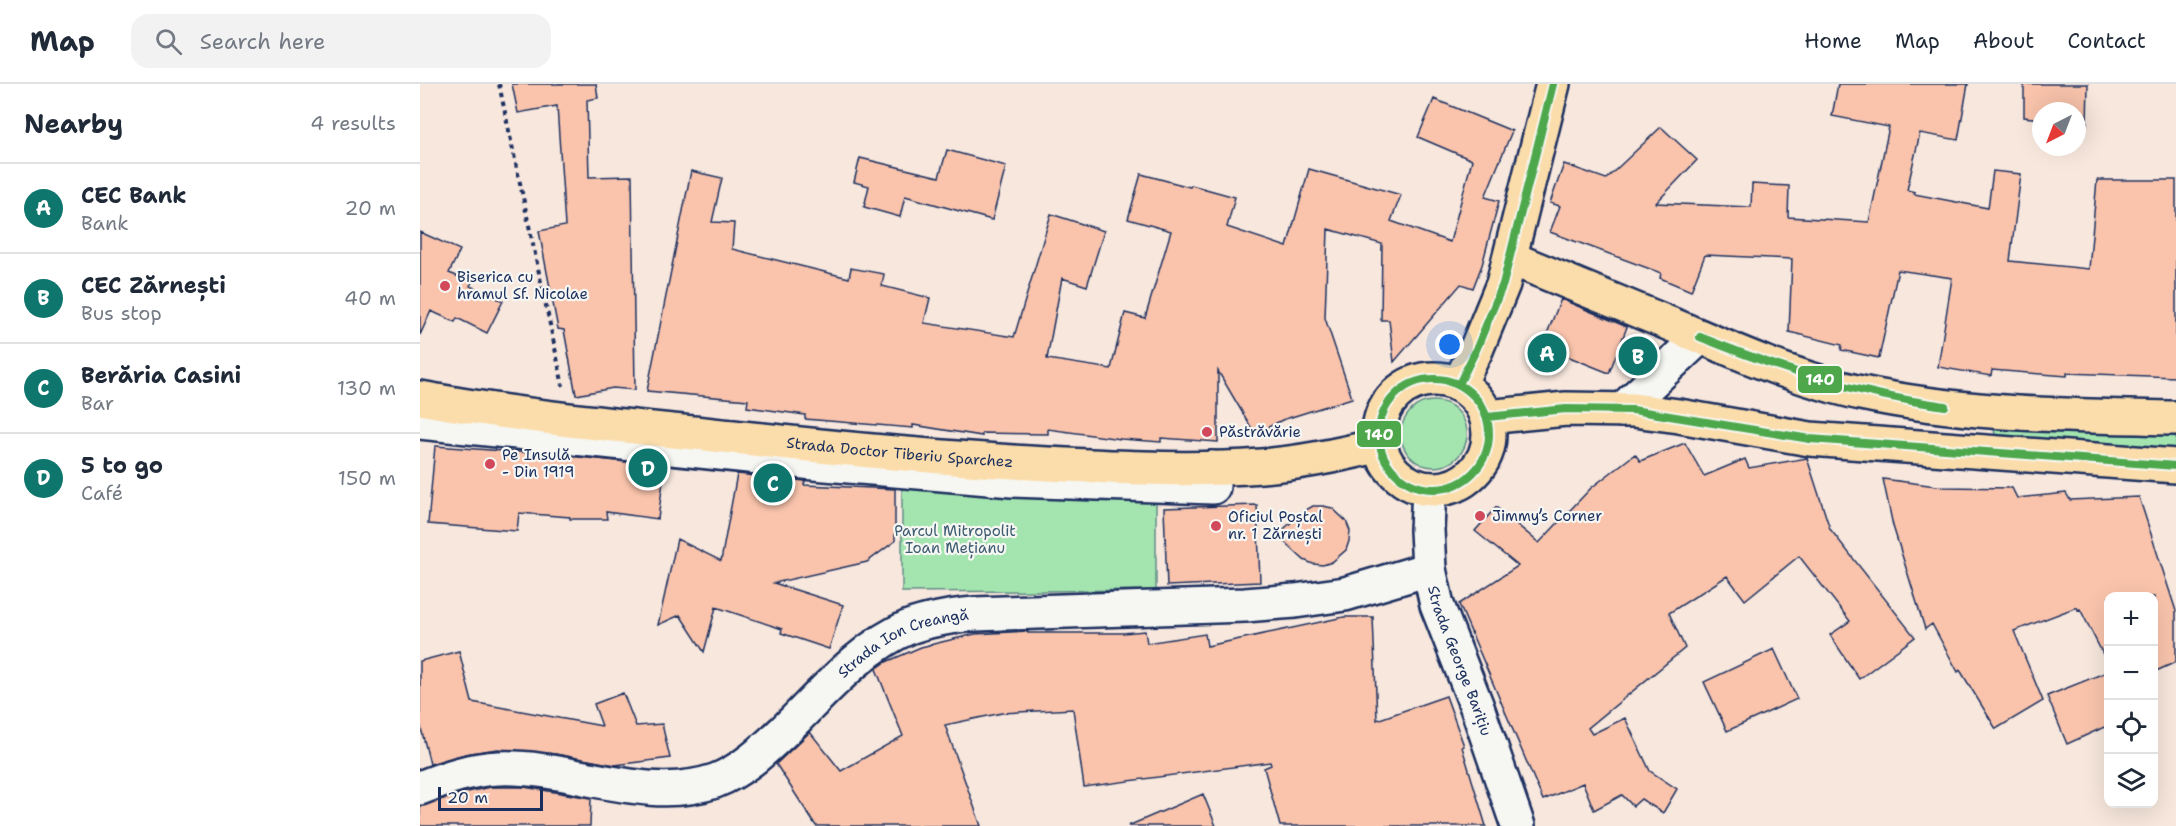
<!DOCTYPE html>
<meta charset="utf-8">
<style>
body{margin:0;font-family:"Shantell Sans",sans-serif;background:#f2f2f3;color:#1f2937}
.controls{position:absolute;right:18px;bottom:18px;display:grid;overflow:hidden;border-radius:12px;box-shadow:0 6px 24px #0002}
.controls button{width:54px;height:54px;display:grid;place-items:center;padding:0;border:0;border-bottom:2px solid #e0e1e3;background:#fff;color:#1f2937;font:30px sans-serif}
.compass{position:absolute;left:1612px;top:18px;width:54px;height:54px;border-radius:50%;background:#fff;box-shadow:0 6px 24px #0002;rotate:222deg}
.scale{position:absolute;left:18px;bottom:15px;width:105px;box-sizing:border-box;padding-left:6px;border:3px solid #1b2f5e;border-top:0;font-size:16px;line-height:21px;white-space:nowrap;color:#1b2f5e;-webkit-text-stroke:4px #f6f6f2;paint-order:stroke}
.you{position:absolute;left:1030px;top:261px;width:21px;height:21px;margin:-15px;border:4px solid #fff;border-radius:50%;background:#1a73e8;box-shadow:0 0 0 9px #1a73e833}
.badge{display:grid;place-items:center;width:39px;height:39px;border-radius:50%;background:#0f766e;color:#fff;font-size:20px;font-weight:700}
.pin{position:absolute;translate:-50% -50%;border:3px solid #fff;box-shadow:0 2px 6px #0006}
.list{margin:0;padding:0;list-style:none}
h2{display:flex;justify-content:space-between;align-items:center;height:78px;margin:0;padding:0 24px;font-size:26px}
h2 small{font-size:20px;font-weight:400;color:#747a83}
.list li{display:grid;grid-template-columns:39px 1fr auto;gap:18px;align-items:center;box-sizing:border-box;height:90px;padding:0 24px;border-top:2px solid #e0e1e3}
.list b{display:block;font-size:22px;white-space:nowrap}
.list p{margin:0;font-size:20px;white-space:nowrap;color:#747a83}
.list em{font-size:20px;font-style:normal;color:#747a83}
.icon{flex:none;width:33px;height:33px;fill:none;stroke:currentColor;stroke-width:2;stroke-linecap:round;stroke-linejoin:round}
.map{position:relative;flex:none;width:1756px;height:742px;overflow:hidden}
header{display:flex;align-items:center;gap:36px;box-sizing:border-box;height:84px;padding:0 30px;background:#fff;border-bottom:2px solid #e0e1e3}
header strong{font-size:28px}
nav{display:flex;gap:33px;margin-inline-start:auto;font-size:21px}
.search{width:420px;height:54px;background:#f2f2f3;display:flex;align-items:center;gap:15px;box-sizing:border-box;padding:0 21px;border-radius:18px;color:#747a83;font-size:22px}
main{display:flex}
aside{flex:1;background:#fff}
.map>svg:first-child{display:block}
.green{fill:#a4e5af;stroke:#608a86;stroke-width:1.5}
.building{fill:#fac4ac;stroke:#1b2f5e;stroke-width:1.5}
.lines{fill:none;stroke-linecap:round;stroke-linejoin:round}
.minor-casing{stroke:#1b2f5e;stroke-width:38}
.major-casing{stroke:#1b2f5e;stroke-width:38}
.path{stroke:#1b2f5e;stroke-width:4;stroke-dasharray:4.5 4.5;stroke-linecap:butt}
.minor{stroke:#f6f6f2;stroke-width:33}
.major{stroke:#fbddab;stroke-width:33}
.bus-1-casing{stroke:#f6f6f2;stroke-width:12}
.bus-1{stroke:#4ea74b;stroke-width:8}
.poi-dot{fill:#d1495b;stroke:#f6f6f2;stroke-width:2}
.labels{text-anchor:middle;stroke-width:4.5;stroke-linejoin:round;paint-order:stroke}
.poi-label{font-size:15px;fill:#1b2f5e;stroke:#f6f6f2;text-anchor:start}
.street-label{font-size:15px;fill:#1b2f5e;stroke:#f6f6f2}
.park-label{font-size:15px;fill:#3d5c72;stroke:#f6f6f2}
.line-badge{stroke:#f6f6f2;stroke-width:2}
.badge-label{font-size:16px;text-anchor:middle;font-weight:bold;fill:#fff}
</style>
<header>
<strong>Map</strong>
<div class="search"><svg class="icon" aria-label="search" viewBox="0 0 24 24"><circle cx="10" cy="10" r="6"/><path d="M15 15l6 6"/></svg>Search here</div>
<nav><a>Home</a><a>Map</a><a>About</a><a>Contact</a></nav>
</header>
<main>
<aside>
<h2>Nearby<small>4 results</small></h2>
<ul class="list">
<li><span class="badge">A</span><div><b>CEC Bank</b><p>Bank</p></div><em>20 m</em></li>
<li><span class="badge">B</span><div><b>CEC Zărnești</b><p>Bus stop</p></div><em>40 m</em></li>
<li><span class="badge">C</span><div><b>Berăria Casini</b><p>Bar</p></div><em>130 m</em></li>
<li><span class="badge">D</span><div><b>5 to go</b><p>Café</p></div><em>150 m</em></li>
</ul>
</aside>
<div class="map">
<svg width="1756" height="742" viewBox="0 0 1756 742">
<rect width="100%" height="100%" fill="#f7e7dd"/>
<filter id="ink" filterUnits="userSpaceOnUse"><feTurbulence type="fractalNoise" baseFrequency=".0167" numOctaves="2"/><feDisplacementMap in="SourceGraphic" scale="12" xChannelSelector="R" yChannelSelector="G"/><feConvolveMatrix kernelMatrix="1 2 1 2 8 2 1 2 1" color-interpolation-filters="sRGB"/></filter>
<g filter="url(#ink)">
<path class="green" d="M981 350a33 33 0 1 1 66 0a33 33 0 1 1-66 0Z
M1574,344L1756,345V367L1575,352Z
M482,401L736,413V506L482,508Z"/>
<path class="building" d="M92,0H176L178,14L167,16L169,93L212,92L215,306L193,304L156,311L144,246L138,245L119,147L145,142L137,22L98,29Z
M1418,0H1548L1538,56L1500,49L1487,106L1495,108L1494,110L1568,124L1573,87L1601,90L1590,177L1669,185L1677,96H1756V293L1647,289V292L1572,286L1571,292L1518,283L1532,194L1478,186L1459,274L1421,266L1422,261L1369,248L1372,175L1285,171L1271,207L1240,194L1241,189L1130,148L1140,122L1130,119L1144,80L1186,95L1241,43L1277,76L1236,119L1331,123L1332,100L1369,102L1368,133L1449,138L1469,43L1412,32Z
M1604,0H1668L1667,40L1657,39V27H1621V35L1604,33Z
M1014,15L1092,47L1065,113L1079,117L1062,181L1053,204L1041,200L974,278L969,236H961L962,160L908,145L905,234L932,314L862,336L835,350L798,287V358L741,354V358L701,355L628,345V350L562,349V352L493,341V344L385,335V331L327,323L328,316L227,307L271,87L302,94L292,138L314,139L312,165L429,194L431,184L464,190L462,202L510,214L504,239L594,253L631,130L684,147L667,202L642,194L627,275L691,285L705,229L725,234L751,147L708,135L721,90L770,103L771,101L815,113L807,143L867,163L889,85L981,111L971,137L1030,158L1052,76L998,53Z
M527,66L586,82L572,136L485,112L480,133L444,123L449,102L434,98L440,74L519,93Z
M0,148L40,166L29,189L52,198L50,202L83,217L67,249L37,234L35,238L11,227L0,251Z
M1141,215L1207,243L1189,289L1122,262Z
M1265,359L1284,392L1325,375L1329,384L1387,374L1410,445L1495,553L1439,595L1410,551L1430,537L1379,472L1325,516L1307,492L1249,529L1265,564L1168,644L1172,650L1205,634L1230,687L1257,705L1243,729L1221,715L1213,722L1202,711L1174,726L1163,699L1123,716L1039,520L1098,482L1055,447L1076,423L1119,459L1171,404L1215,370L1220,377Z
M15,362L140,371L245,382L238,435L186,428L187,435H150V433L99,429L97,447L8,440Z
M317,390L385,397L384,401L475,405V457L447,478L354,499L423,521L409,565L361,549L362,545L296,523L284,568L260,531L238,541L257,455L301,477Z
M1463,395L1524,403L1592,404L1597,414L1646,409L1650,416L1719,413L1756,527V578L1734,588V513H1689V582L1660,525L1658,526L1657,523L1594,547L1623,617L1576,645L1540,586L1538,588L1512,540L1505,545L1473,442Z
M837,421L840,498L747,502L744,424Z
M893,422H903L912,424L926,437L930,447L929,457L926,466L912,478L903,481L893,480L884,476L857,451L884,427Z
M924,533H953L957,636L1026,612L1044,662L1042,663L1066,742H860L844,684L851,681L850,678L664,703L653,625L582,629L525,641L561,742H396L356,680L390,648L421,687L483,652L456,585L466,578L501,563L555,550L608,547V549H703L725,547L727,559L785,550L787,562Z
M1354,565L1377,615L1307,647L1284,598Z
M39,567L52,618L182,642L174,620L203,609L216,642L242,640L250,674L195,681L135,670L78,665L45,670L10,680L0,640V577Z
M1689,587V641L1647,660L1627,612Z
M71,703H104L171,714L170,742H0V722L43,709Z
M783,710L796,742H708Z"/>
<g class="lines">
<g class="minor-casing">
<g id="minor">
<path d="M1202,326L1280,253"/>
<path d="M0,338L394,379L592,396L793,403L792,384"/>
<path id="s1" d="M1009,405L1007,446L1009,485L1017,521L1057,623L1098,742"/>
<path id="s2" d="M0,704C25,694 51,685 79,684C150,681 224,721 295,697C322,687 344,666 364,647C401,611 441,563 489,543C511,535 533,532 555,530L825,521L875,517L925,510L1009,485"/>
</g>
</g>
<g class="major-casing">
<g id="major">
<path d="M1090,174C1149,198 1208,223 1267,247C1328,273 1390,300 1456,312C1554,331 1657,332 1756,334"/>
<circle cx="1014" cy="350" r="55"/>
<path d="M1039,300L1056,266L1083,200L1133,0"/>
<path id="s3" d="M0,314C113,335 228,344 342,356C443,367 545,376 647,381C711,384 776,387 841,382C881,379 920,371 960,361"/>
<path d="M1067,333L1146,325L1213,326L1259,332L1390,355L1756,382"/>
</g>
</g>
<path class="path" d="M79,0L143,302"/>
<use href="#minor" class="minor"/>
<use href="#major" class="major"/>
<g class="bus-1-casing">
<path id="bus-1" d="M1280,253C1360,285 1439,311 1525,322
M959 350a55 55 0 1 1 110 0a55 55 0 1 1-110 0Z
M1039,300L1056,266L1083,200L1133,0
M1067,333L1146,325L1213,326L1390,355L1756,382"/>
</g>
<use href="#bus-1" class="bus-1"/>
</g>
</g>
<g class="poi-dot">
<circle cx="25" cy="202" r="6"/>
<circle cx="787" cy="348" r="6"/>
<circle cx="70" cy="380" r="6"/>
<circle cx="1060" cy="432" r="6"/>
<circle cx="796" cy="442" r="6"/>
</g>
<g class="labels">
<g class="poi-label">
<text x="37" y="198">Biserica cu<tspan x="37" dy="17">hramul Sf. Nicolae</tspan></text>
<text x="799" y="353">Păstrăvărie</text>
<text x="82" y="376">Pe Insulă<tspan x="82" dy="17">- Din 1919</tspan></text>
<text x="1072" y="437">Jimmy’s Corner</text>
<text x="808" y="438">Oficiul Poștal<tspan x="808" dy="17">nr. 1 Zărnești</tspan></text>
</g>
<g class="street-label">
<text dy="5" stroke="none"><textPath href="#s3" startOffset="483">Strada Doctor Tiberiu Sparchez</textPath></text>
<text dy="5" stroke="none"><textPath href="#s2" startOffset="538">Strada Ion Creangă</textPath></text>
<text dy="5" stroke="none"><textPath href="#s1" startOffset="177">Strada George Barițiu</textPath></text>
</g>
<g class="park-label">
<text x="535" y="452">Parcul Mitropolit<tspan x="535" dy="17">Ioan Mețianu</tspan></text>
</g>
</g>
<g class="line-badge">
<rect x="1377" y="281" width="46" height="29" rx="6" fill="#4ea74b"/>
<rect x="936" y="336" width="46" height="28" rx="6" fill="#4ea74b"/>
</g>
<g class="badge-label">
<text x="1400" y="301">140</text>
<text x="959" y="356">140</text>
</g>
</svg>
<div class="controls">
<button>+</button>
<button>−</button>
<button><svg class="icon" aria-label="locate" viewBox="0 0 24 24"><circle cx="12" cy="12" r="6"/><path d="M12 2v4M12 18v4M2 12h4M18 12h4"/></svg></button>
<button><svg class="icon" aria-label="layers" viewBox="0 0 24 24"><path d="M12 4l9 5-9 5-9-5zM3 14l9 5 9-5"/></svg></button>
</div>
<svg class="compass" viewBox="-18 -18 36 36"><path d="M0-13l5 13h-10z" fill="#e53935"/><path d="M0 13l5-13h-10z" fill="#747a83"/></svg>
<div class="scale">20 m</div>
<div class="you"></div>
<div class="pin badge" style="left:1127px;top:269px">A</div>
<div class="pin badge" style="left:1218px;top:272px">B</div>
<div class="pin badge" style="left:353px;top:399px">C</div>
<div class="pin badge" style="left:228px;top:384px">D</div>
</div>
</main>
